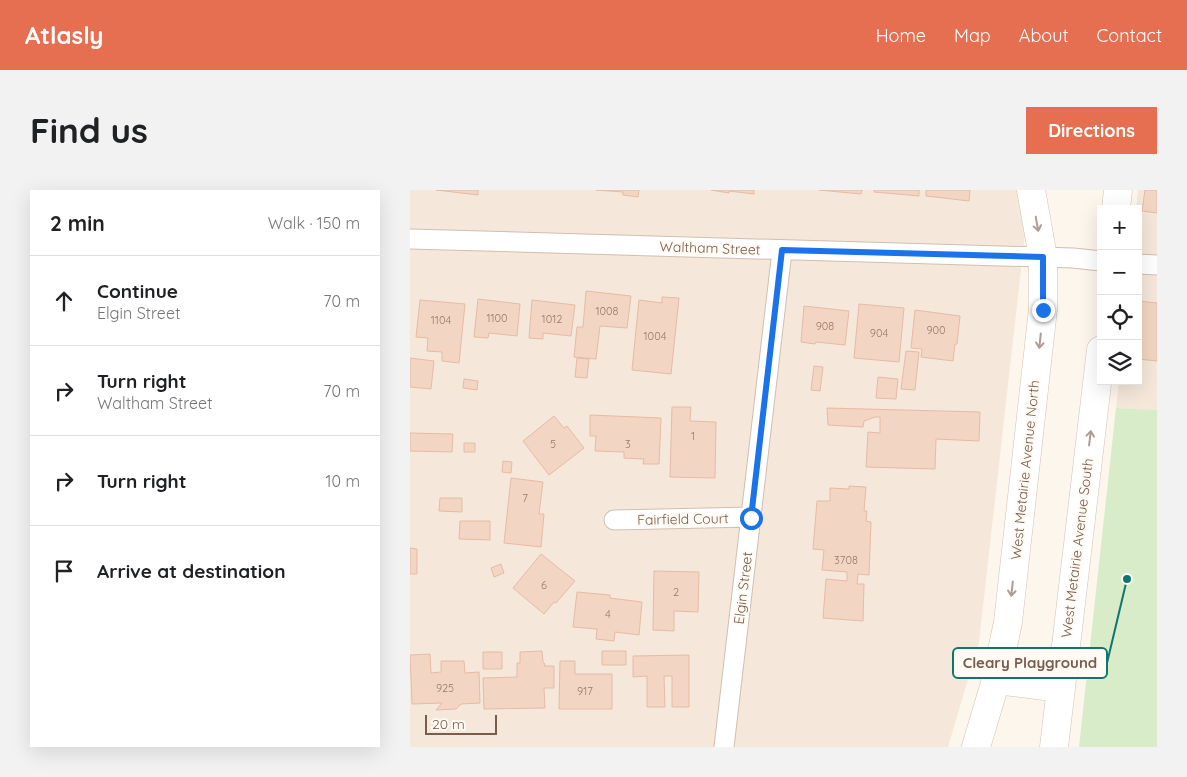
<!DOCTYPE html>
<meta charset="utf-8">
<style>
body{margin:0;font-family:Quicksand,sans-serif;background:#f2f2f2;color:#202124}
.controls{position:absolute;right:15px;top:15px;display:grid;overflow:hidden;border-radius:0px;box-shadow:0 5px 20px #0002}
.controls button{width:45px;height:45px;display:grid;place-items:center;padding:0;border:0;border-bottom:1px solid #e0e0e0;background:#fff;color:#202124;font:25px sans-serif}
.scale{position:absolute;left:15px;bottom:12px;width:72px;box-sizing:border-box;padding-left:5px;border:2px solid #7a5c4d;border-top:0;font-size:14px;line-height:18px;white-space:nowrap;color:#7a5c4d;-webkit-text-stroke:4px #fffaf3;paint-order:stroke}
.stop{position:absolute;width:15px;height:15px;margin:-11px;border:4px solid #1a73e8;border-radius:50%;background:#fff}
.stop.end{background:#1a73e8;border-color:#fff;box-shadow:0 1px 5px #0008}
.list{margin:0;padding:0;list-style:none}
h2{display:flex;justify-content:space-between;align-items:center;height:65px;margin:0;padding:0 20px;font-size:21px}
h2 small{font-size:16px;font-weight:400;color:#757577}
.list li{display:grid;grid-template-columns:32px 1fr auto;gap:15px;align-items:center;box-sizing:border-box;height:90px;padding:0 20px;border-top:1px solid #e0e0e0}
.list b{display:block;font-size:19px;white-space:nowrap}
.list p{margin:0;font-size:16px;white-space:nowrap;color:#757577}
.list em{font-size:16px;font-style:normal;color:#757577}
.icon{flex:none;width:28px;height:28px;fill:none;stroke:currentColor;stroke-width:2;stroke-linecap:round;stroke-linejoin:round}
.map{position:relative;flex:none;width:747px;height:557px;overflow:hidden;border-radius:0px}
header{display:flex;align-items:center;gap:30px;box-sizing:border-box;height:70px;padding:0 25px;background:#e76f51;color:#fff}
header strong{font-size:24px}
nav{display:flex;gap:28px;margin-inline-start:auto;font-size:18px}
.intro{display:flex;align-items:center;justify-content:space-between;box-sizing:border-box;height:120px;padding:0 30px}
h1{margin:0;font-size:35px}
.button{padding:12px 22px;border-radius:0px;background:#e76f51;color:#fff;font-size:18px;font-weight:700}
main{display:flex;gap:30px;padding:0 30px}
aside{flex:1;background:#fff;border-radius:0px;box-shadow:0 5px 20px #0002}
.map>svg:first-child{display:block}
.residential{fill:#f5e8da}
.green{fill:#d8ecc9}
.building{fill:#f3d5c3;stroke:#e6bba3}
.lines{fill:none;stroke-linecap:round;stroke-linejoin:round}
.minor-casing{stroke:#d1beb0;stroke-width:21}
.secondary-casing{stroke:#d6c0b0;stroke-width:29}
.minor{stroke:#fff;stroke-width:19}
.secondary{stroke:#fff;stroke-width:28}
.oneway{stroke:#af9d94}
.route{stroke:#1a73e8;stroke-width:6}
.labels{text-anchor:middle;stroke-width:4;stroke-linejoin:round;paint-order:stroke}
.number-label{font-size:11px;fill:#987a6a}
.street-label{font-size:14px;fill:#7a5c4d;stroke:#fffaf3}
.leader{fill:none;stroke:#0f766e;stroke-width:2}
.callout-dot{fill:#0f766e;stroke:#fffaf3;stroke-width:2}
.callout{fill:#fffaf3;stroke:#0f766e;stroke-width:2}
.callout-label{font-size:15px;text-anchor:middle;font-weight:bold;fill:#7a5c4d}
</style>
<header>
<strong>Atlasly</strong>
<nav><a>Home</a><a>Map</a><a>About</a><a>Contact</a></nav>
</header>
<div class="intro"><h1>Find us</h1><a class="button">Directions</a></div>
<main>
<aside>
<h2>2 min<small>Walk · 150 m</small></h2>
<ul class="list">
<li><svg class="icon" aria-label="ahead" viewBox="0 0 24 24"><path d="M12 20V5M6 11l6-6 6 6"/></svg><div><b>Continue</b><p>Elgin Street</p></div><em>70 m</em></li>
<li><svg class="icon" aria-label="right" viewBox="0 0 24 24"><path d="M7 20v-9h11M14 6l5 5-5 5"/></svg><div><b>Turn right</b><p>Waltham Street</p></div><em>70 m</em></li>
<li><svg class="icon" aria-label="right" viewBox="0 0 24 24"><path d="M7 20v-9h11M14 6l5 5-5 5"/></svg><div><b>Turn right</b></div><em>10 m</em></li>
<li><svg class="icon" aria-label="arrive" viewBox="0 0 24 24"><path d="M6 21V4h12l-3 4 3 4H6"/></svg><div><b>Arrive at destination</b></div></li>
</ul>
</aside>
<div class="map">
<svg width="747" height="557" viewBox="0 0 747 557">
<rect width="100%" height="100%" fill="#fdf6ec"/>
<path class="residential" d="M0,0H620L569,452L538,557H0Z
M728,0H747V220L706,218L709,191H728V19H726Z"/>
<path class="green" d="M706,218L747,220V557H669Z"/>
<path class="building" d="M26,0H68V5Z
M186,0H229L228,7L213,5V2Z
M301,0H344V4L319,1V3Z
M409,0H452L451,4Z
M464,0H509V6L464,2Z
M516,0H560L559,11L516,6Z
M735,0H747V23L732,21Z
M176,101L221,106L217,138L190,136L186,169L164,167L167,137H173Z
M252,107L269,108L261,184L222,180L229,110L252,113Z
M68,109L110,114L107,146L79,143L78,148L64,147Z
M10,110L55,114L49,173L32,171V162L17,161L18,148L6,147Z
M122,110L165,115L161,146L133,143V149L119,148Z
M728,111L747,113V171L728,169Z
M449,114L494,118L489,172L444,168Z
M394,116L439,121L435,155L406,152L405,154L391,152Z
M505,120L550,126L547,154H545L543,171L511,167L512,159L501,158Z
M496,161L509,162L505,200L491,199Z
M0,168L24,171L21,199L0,197Z
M167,168L179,169L177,188L165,187Z
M404,176L413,177L410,201L401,200Z
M468,187L488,189L486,209L466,208Z
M54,189L68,191L67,200L53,198Z
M262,217H281L280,231L306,232L305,288L260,287Z
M417,218L570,222L569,251L526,249L525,279L456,277L458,242L470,243V227H465L454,231L453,237L418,235Z
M180,225L251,228L249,274H233L234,269L214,268V262L185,261L186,246H180Z
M144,226L154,238L157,236L174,258L139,285L113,251Z
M0,243L43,244L42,262L0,261Z
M54,253H65V262H54Z
M93,271L102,272L101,283L92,282Z
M101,288L133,292L129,324H134L131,357L94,353Z
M439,296L456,297L454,321H457L456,331L461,332L459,385L448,384L447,394H454L453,431L413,428L416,389L437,391V382L412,380L414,360L403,359L407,311H420V298L439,299Z
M30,308H52V322L29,321Z
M50,331H80V350L49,349Z
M0,358L7,359V384H0Z
M131,364L165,391L146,413L144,412L134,424L103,398Z
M91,374L94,383L84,387L81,378Z
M244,381L289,382L288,422L264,421V441L243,440Z
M167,402L200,405V408L232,412L229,445L205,442L204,451L186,449L187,439L163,437Z
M132,461L133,472L135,474L134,476H144V498H134L135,518L74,519L73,488L107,487V473H110V462Z
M192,461H216V475H192Z
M73,462H92V479H73Z
M20,464L21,483L31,482V471H54L55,483L69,482L70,513L51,514L46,519L26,520L32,513L2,514L0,465Z
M279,465V517H262V486H254L255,517H237V486L223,487V466Z
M150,471H165V484H202V519H149Z"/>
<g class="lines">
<g class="minor-casing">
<path id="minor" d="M0,49L663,68L691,71
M728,74L747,75
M204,330L341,327
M314,557L372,61"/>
</g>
<g class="secondary-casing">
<path id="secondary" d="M706,19L708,0
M586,490L650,498
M566,557L586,490L598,432L633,119V67L621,0
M644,557L691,160"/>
</g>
<use href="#minor" class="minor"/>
<use href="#secondary" class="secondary"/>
</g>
<defs><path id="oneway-shaft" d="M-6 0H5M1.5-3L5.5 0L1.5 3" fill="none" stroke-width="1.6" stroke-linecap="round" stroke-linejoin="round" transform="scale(1.25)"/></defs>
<g class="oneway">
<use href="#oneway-shaft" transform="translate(627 34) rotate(80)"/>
<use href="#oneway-shaft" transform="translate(630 151) rotate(96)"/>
<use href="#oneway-shaft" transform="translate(680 248) rotate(-83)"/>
<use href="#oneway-shaft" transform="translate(602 399) rotate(96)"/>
</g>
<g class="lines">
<path class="route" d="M341,328L372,60L633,67V120"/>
</g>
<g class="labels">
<g class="number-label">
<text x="197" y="125">1008</text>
<text x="87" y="132">1100</text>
<text x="142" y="133">1012</text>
<text x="31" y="134">1104</text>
<text x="415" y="140">908</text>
<text x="526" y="144">900</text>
<text x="469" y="147">904</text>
<text x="245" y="150">1004</text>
<text x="283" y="250">1</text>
<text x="143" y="258">5</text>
<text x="218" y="258">3</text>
<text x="115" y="312">7</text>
<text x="436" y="374">3708</text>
<text x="134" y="399">6</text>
<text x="266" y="406">2</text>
<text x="198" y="428">4</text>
<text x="35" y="502">925</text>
<text x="175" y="505">917</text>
</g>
<g class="street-label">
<text transform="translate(300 58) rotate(2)" y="5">Waltham Street</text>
<text transform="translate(615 280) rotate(-84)" y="5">West Metairie Avenue North</text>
<text transform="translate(273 329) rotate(-1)" y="5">Fairfield Court</text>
<text transform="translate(667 358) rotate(-83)" y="5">West Metairie Avenue South</text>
<text transform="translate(333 398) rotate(-83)" y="5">Elgin Street</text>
</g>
</g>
<path class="leader" d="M717 389L697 473"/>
<circle class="callout-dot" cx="717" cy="389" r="5"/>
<rect class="callout" x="543" y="458" width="154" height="30" rx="5"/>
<g class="callout-label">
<text x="620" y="478">Cleary Playground</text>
</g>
</svg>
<div class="controls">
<button>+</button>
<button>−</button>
<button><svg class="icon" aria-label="locate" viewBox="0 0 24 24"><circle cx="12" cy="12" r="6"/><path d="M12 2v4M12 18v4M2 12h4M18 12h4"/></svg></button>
<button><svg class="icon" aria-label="layers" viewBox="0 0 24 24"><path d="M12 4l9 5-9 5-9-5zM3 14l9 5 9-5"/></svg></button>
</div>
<div class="scale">20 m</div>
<div class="stop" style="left:341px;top:328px"></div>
<div class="stop end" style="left:633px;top:120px"></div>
</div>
</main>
